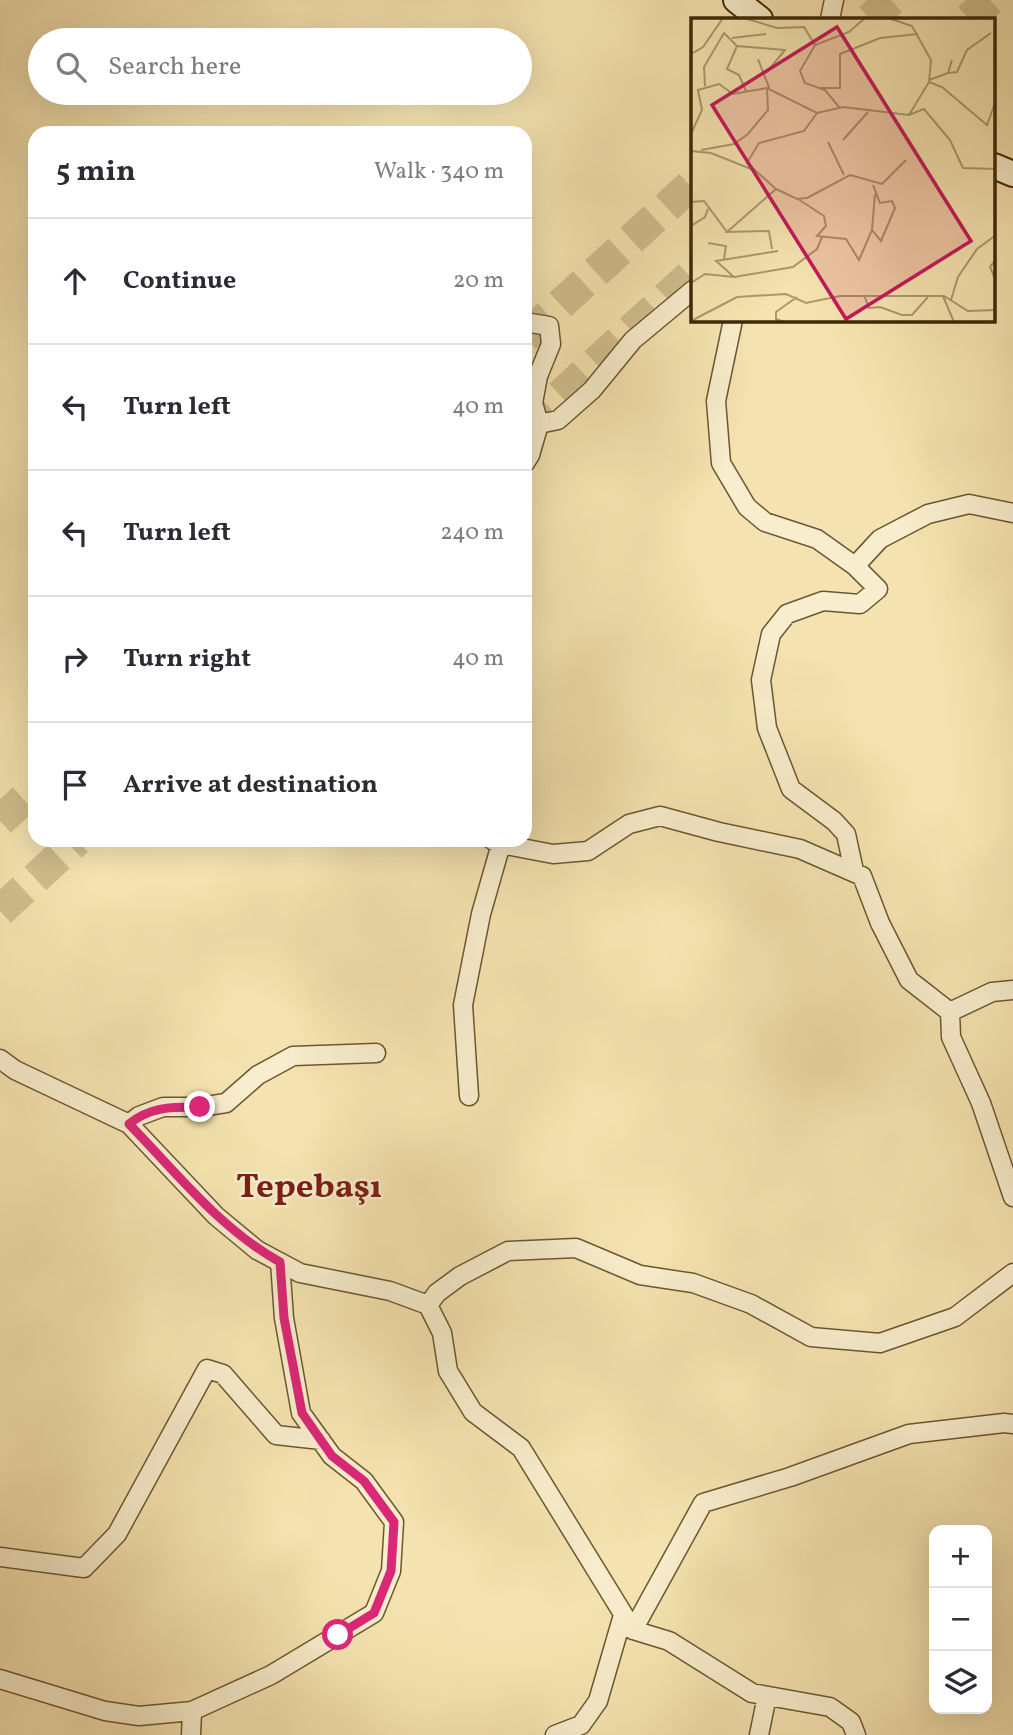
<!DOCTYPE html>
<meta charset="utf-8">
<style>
body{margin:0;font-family:Vollkorn,serif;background:#f2f2f3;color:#2b2b33}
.controls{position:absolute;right:21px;bottom:21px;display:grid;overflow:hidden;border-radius:14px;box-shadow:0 7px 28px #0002}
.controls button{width:63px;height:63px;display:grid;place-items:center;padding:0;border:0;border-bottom:2px solid #e1e1e2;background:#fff;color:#2b2b33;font:35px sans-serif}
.stop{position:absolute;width:21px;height:21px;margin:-16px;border:5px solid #db2777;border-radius:50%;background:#fff}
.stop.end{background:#db2777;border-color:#fff;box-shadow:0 2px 7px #0008}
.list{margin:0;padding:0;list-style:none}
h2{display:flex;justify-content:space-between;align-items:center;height:91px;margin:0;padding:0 28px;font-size:30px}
h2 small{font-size:23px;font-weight:400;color:#7c7c81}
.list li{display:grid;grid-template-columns:46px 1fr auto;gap:21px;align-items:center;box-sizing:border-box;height:126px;padding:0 28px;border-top:2px solid #e1e1e2}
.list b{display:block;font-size:26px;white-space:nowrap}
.list em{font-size:23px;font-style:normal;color:#7c7c81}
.icon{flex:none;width:38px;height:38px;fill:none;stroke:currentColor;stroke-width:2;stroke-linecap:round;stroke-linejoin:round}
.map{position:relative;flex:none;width:1013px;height:1735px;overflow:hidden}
.search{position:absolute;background:#fff;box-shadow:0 7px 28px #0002;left:28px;top:28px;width:504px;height:77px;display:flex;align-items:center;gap:18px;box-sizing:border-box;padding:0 24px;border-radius:38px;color:#7c7c81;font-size:26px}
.panel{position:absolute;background:#fff;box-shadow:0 7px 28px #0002;left:28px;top:126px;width:504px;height:721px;border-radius:21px}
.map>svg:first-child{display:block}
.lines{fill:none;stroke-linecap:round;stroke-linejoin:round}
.highway-tunnel{stroke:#d0be8e;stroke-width:32;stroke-dasharray:32 16;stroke-linecap:butt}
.street-casing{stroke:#6c5730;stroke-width:21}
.secondary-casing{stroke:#3e2806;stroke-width:28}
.street{stroke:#f8edcc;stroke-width:18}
.secondary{stroke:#f8edcc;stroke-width:24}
.route{stroke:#db2777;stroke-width:9}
.labels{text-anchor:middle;stroke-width:5;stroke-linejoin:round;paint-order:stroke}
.district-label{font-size:35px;font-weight:bold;fill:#7a1f14;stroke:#f8edcc}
.inset-road{fill:none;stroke:#ab986c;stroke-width:2}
.view{fill:#c2185b;fill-opacity:0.15;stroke:#c2185b;stroke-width:3.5}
.inset-edge{fill:none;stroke:#3e2806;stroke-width:3.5}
</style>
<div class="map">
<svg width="1013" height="1735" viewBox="0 0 1013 1735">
<rect width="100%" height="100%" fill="#f4e3b0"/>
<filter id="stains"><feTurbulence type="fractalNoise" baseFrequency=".00286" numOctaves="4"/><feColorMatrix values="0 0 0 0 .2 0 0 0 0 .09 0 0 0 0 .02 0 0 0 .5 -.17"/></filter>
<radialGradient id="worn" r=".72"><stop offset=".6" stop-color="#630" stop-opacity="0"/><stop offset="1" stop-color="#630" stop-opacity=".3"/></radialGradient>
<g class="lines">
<path class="highway-tunnel" d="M870,19L891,0
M969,19L990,0
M525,337L693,183
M525,428L693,273
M0,821L35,789
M0,911L77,840"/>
<g class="street-casing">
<path id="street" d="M830,19L834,0
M733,320L716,401L721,463L747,507L765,522L817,539L855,566L878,589L860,604L823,601L787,614L771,634L761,680L767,728L791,789L834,821L846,834L854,871
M525,322L549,326L551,344L538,376L533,403L539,424L558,420L592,390L633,340L693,290
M525,463L530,455L539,424
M855,566L880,539L928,514L969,504L1013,513
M492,840L501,844L553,854L588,851L629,824L660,816L719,832L800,849L862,876L880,923L909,980L950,1012
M1013,990L992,992L950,1012L951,1037L981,1103L1013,1197
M0,1059L15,1070L129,1124L216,1216L257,1250L300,1273L390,1291L428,1305L442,1333L448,1371L473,1412L521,1448L633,1630L669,1641L752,1693L830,1707L851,1722L856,1735
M469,1096L463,1005L481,914L501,844
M129,1124L139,1116L163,1107H200L226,1103L258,1075L293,1056L376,1053
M428,1305L437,1293L460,1276L508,1251L576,1248L640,1275L693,1283L751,1304L811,1337L880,1343L955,1317L1013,1273
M0,1557L84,1568L117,1534L207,1369L223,1374L276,1435L321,1440
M633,1630L703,1503L790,1477L909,1434L1004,1423L1013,1424
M0,1679L105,1711L139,1716L192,1711L271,1675L374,1613L391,1571L394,1522L364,1481L332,1456L301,1413L284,1318L280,1262
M191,1735L192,1711
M555,1735L581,1725L598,1701L623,1615
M759,1735L767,1696"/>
</g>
<g class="secondary-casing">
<path id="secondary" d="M736,0L760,19
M994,166L1013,174"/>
</g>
<use href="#street" class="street"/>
<use href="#secondary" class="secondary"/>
</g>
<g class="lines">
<path class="route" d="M200,1107C173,1107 151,1106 129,1124C177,1173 219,1228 280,1262L284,1318L302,1413L332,1456L364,1481L394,1522L391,1571L374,1613L338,1635"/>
</g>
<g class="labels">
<g class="district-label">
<text x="309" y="1197">Tepebaşı</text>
</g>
</g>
<g transform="translate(691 18)">
<rect width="304" height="304" fill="#f4e3b0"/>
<path class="inset-road" d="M53,0L86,10L113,9L124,27M200,1L221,8L240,42L238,64L218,97M41,20L75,16M46,28L94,32L75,55M0,36L12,29L32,0M67,41L79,72M257,55L266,54L276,32L300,15M238,62L257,55L261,42M238,64L251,69L296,107L305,82M14,68L13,49L33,15L46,28L36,51L48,57L55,73M129,70H149V36L189,20L227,16M148,89L134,72L114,65L109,53L124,27L158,14L174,0M0,116L11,92L7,72L28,66L42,76L76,70L126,95L152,89L218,97L233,91L259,122L272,150L305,151M152,122L177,94M137,124L153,157M10,132L43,126L57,116L77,92L76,70M0,133L20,135L60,151M85,171L106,181L116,180L159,157L191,166L215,142M107,181L133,198L135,208L126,218L155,221L168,242L181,212L190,223L204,190L201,183L189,185L182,167M0,184L13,183L36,214M0,208L14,199L17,191M181,212L184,176M17,225L35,228L33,241M81,231L78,213L36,214L85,171L56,145L68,125L113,113L126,95M305,241L299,249L305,263M43,259L102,249L126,231L131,219M0,265L14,256L43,259L25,243L87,233M173,277L178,290L189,289L211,297H221L237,279M252,278L263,304M260,282L267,259L286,231L305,217M0,303L46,279L95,276L115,285L149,278H253L277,293L305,292M93,304L85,301V294L106,279"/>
<path class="view" d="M146,9L280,223L155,301L21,87Z"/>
<rect width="304" height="304" class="inset-edge"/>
</g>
<rect width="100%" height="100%" filter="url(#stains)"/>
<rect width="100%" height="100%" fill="url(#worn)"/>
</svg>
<div class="controls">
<button>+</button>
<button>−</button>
<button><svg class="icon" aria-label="layers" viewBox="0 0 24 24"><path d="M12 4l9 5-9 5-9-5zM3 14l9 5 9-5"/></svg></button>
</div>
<div class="stop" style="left:338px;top:1635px"></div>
<div class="stop end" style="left:200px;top:1107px"></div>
<div class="search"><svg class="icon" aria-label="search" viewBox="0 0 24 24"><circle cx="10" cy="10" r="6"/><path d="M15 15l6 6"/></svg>Search here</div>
<section class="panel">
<h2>5 min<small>Walk · 340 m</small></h2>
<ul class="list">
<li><svg class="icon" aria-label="ahead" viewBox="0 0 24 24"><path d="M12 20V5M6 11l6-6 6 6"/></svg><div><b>Continue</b></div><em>20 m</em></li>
<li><svg class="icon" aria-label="left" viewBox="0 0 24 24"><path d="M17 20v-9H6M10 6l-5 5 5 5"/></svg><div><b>Turn left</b></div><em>40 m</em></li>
<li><svg class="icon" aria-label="left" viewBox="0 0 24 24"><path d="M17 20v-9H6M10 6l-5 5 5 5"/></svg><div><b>Turn left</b></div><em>240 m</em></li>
<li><svg class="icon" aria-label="right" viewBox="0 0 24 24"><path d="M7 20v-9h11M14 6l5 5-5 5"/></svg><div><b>Turn right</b></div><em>40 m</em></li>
<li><svg class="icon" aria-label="arrive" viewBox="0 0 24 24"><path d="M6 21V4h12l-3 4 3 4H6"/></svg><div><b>Arrive at destination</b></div></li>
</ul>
</section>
</div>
